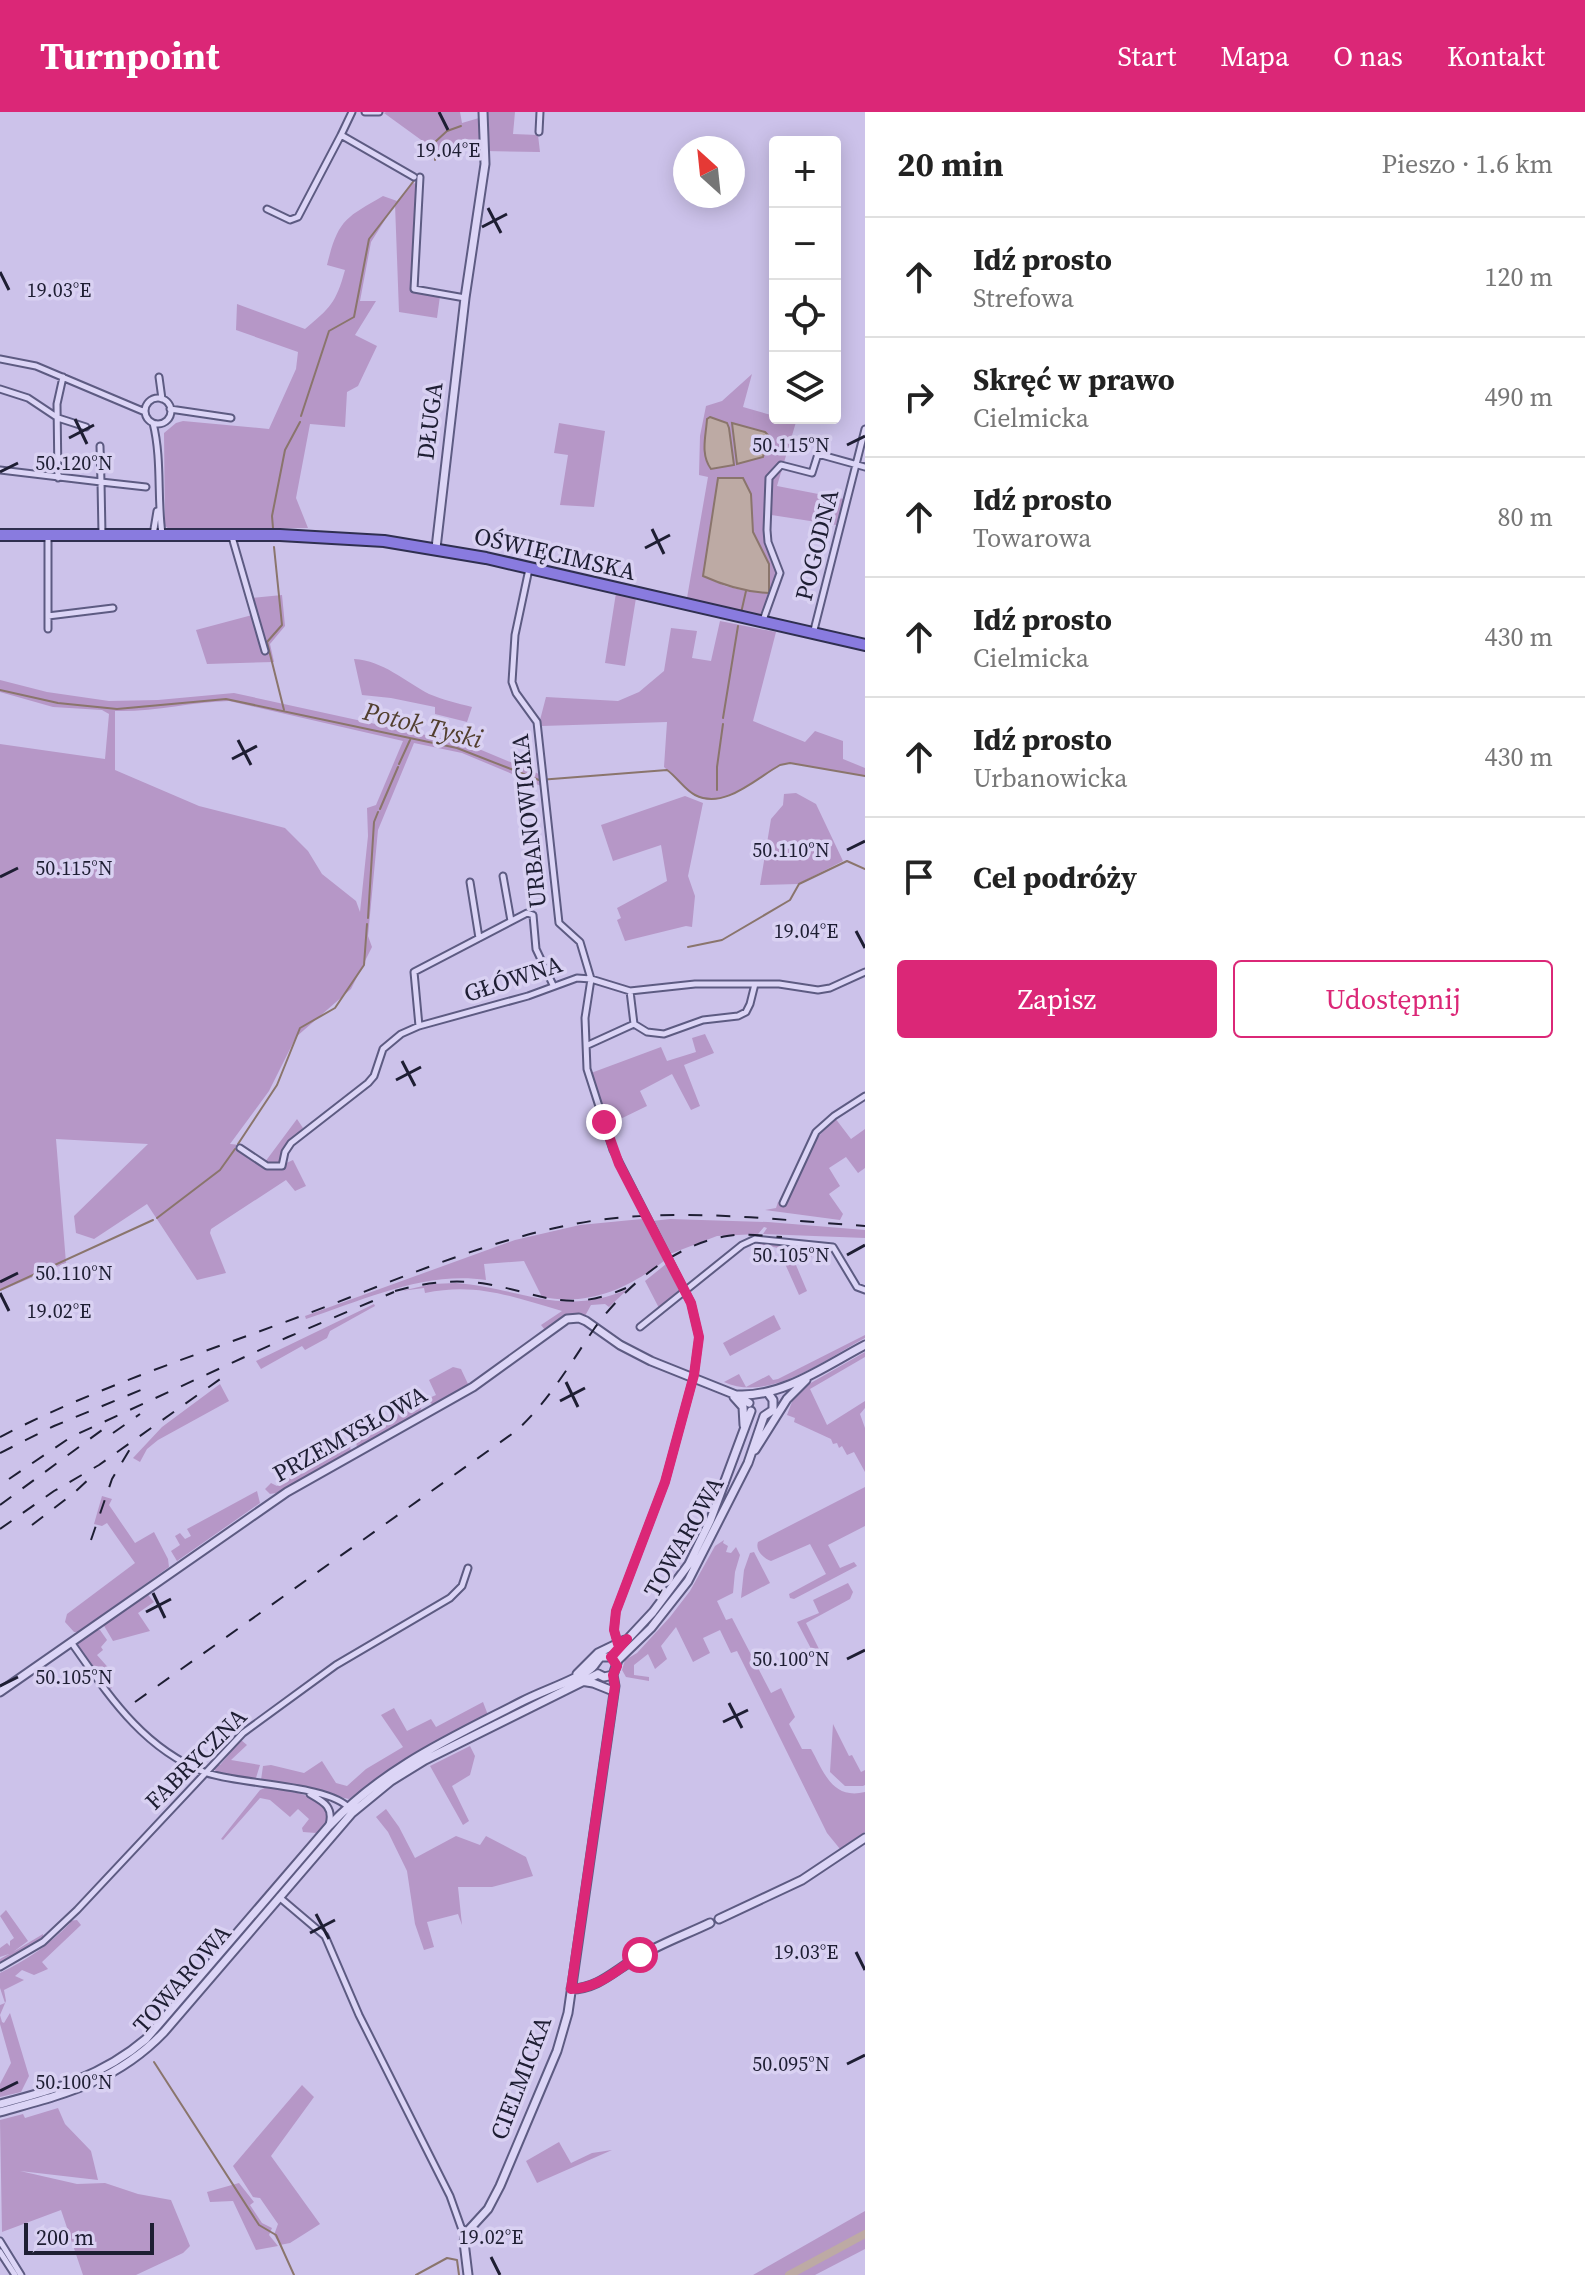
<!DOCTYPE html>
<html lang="pl">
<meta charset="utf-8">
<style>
body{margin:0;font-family:"Source Serif 4",serif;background:#f6f6f6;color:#222}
.controls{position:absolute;right:24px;top:24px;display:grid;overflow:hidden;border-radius:8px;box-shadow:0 4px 20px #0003}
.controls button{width:72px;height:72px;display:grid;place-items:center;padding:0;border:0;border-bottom:2px solid #e0e0e0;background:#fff;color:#222;font:40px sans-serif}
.compass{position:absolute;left:673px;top:24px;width:72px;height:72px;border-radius:50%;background:#fff;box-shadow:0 4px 20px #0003;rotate:333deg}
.scale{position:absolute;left:24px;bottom:20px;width:130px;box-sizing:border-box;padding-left:8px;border:4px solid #1e1e33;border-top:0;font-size:22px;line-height:28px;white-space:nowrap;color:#1e1e33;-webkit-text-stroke:6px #d9d1f2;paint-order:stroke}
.stop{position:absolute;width:24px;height:24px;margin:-18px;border:6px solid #db2777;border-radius:50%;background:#fff}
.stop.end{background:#db2777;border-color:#fff;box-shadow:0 2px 8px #0008}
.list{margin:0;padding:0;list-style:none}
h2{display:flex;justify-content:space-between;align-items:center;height:104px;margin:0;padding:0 32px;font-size:34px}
h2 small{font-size:26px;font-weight:400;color:#767676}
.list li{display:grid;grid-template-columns:52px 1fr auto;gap:24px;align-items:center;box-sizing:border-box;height:120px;padding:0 32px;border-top:2px solid #e0e0e0}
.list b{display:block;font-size:30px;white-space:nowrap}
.list p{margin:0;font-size:26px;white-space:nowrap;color:#767676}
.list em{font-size:26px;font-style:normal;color:#767676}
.actions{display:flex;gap:16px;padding:24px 32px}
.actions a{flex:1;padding:18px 0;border:2px solid #db2777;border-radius:8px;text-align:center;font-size:28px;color:#db2777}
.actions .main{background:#db2777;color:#fff}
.icon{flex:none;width:44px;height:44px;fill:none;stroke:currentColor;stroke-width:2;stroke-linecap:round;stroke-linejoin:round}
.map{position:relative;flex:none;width:865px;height:2163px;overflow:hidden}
header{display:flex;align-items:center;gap:48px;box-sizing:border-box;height:112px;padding:0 40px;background:#db2777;color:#fff}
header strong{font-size:38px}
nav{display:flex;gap:44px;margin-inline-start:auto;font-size:28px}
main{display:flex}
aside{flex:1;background:#fff}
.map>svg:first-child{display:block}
.green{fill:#b697c7;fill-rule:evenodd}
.water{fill:#bdaaa4;stroke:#8a756c;stroke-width:2}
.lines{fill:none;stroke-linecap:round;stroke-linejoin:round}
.stream{stroke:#8a756c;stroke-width:2}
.river{stroke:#bdaaa4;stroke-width:8}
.minor-casing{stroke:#5d5b82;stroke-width:9}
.tertiary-casing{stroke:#5d5b82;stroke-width:11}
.trunk-casing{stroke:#2f2f50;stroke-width:14}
.minor{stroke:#dcd5f6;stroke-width:5}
.tertiary{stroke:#dcd5f6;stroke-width:7}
.trunk{stroke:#897bdf;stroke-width:10}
.rail{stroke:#1e1e33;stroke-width:2;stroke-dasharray:14 14;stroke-linecap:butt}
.route{stroke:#db2777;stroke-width:10}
.ticks{fill:none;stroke:#1e1e33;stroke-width:3}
.labels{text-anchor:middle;stroke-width:7;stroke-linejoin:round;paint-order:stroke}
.street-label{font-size:24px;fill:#1e1e33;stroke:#d9d1f2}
.water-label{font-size:26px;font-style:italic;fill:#523f2e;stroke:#d9d1f2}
.ticks-label{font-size:20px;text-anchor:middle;fill:#1e1e33;stroke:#d9d1f2;stroke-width:7;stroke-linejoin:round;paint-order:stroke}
</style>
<header>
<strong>Turnpoint</strong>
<nav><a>Start</a><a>Mapa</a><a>O nas</a><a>Kontakt</a></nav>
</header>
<main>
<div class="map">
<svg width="865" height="2163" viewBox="0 0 865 2163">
<rect width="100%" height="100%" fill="#ccc2ea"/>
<path class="green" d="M386,0H460L462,11L479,6L481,0H515L513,22L538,23L540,40L435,38L384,1Z
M418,65L413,71L417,72L412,178L440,184L437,206L399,200L395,92L371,130L360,189H376L355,223L377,234L358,274L347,280L345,315L310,312L296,386L308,416L169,417L165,414L164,321L176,311L183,309L269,317L296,257L298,240L236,218L237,192L305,217C330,196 336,191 345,158L327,153C338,108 345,106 383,84L397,89Z
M752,262L743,295L796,310L777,374L844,387L836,413L765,402L767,434L778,458L770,484L761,503L687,486L708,365L699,363L700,324L706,294L722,289ZM720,308L729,316L734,353L711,357L704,330ZM732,312L765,320L768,324L763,345L737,352ZM718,366H743L751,382L753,420L769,452L751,480L725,474L703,464Z
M559,311L605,319L594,395L560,393L568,343L554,341Z
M616,481L636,486L625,554L605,551Z
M282,483L285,514L270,532L274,550L207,552L196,518L256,502L252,486Z
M720,509L776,520L753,609L805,630L815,619L843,629V647L865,656V664L790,651L780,653C756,667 720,701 692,682C683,677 673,663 664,655L667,610L542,614L540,608L546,585L618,589L639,580L664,559L671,516L697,519L692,546L711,549Z
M354,547C384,549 404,569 429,582C443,588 457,591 472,595L467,610L435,602V595L391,586L362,583Z
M0,568L47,580L109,589L158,588L234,581L467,632L539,662L541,674L462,641L414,631L378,718L368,824L372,835L351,877L296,925L269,979L230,1032L241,1033L265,1050L297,1007L303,1016C292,1027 279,1036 282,1053L293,1048L306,1074L295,1079L286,1068L211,1117L210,1121L226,1161L197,1168L147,1092L94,1127L76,1121L74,1104L148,1032L56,1027L66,1151L0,1179V632L105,647L109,602L102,598L53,595L0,580ZM229,589L403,629L376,693L367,696L368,724L360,800L356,789L322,762L308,739L285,716L199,694L115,658V599C154,600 191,590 229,589Z
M796,681L816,692L843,749L798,772L760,773L771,707L783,693L784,682Z
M685,684L703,691L688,764L695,784L692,815L686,814L625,829L617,808L621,806L617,796L667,769L661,733L613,749L601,713Z
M705,922L714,941L684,953L700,994L691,998L672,962L640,979L647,994L608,1013L591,961L661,935L667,949L696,940L692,926Z
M835,1006L851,1027L865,1017V1056L858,1061L846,1045L829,1056L840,1074L829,1082L843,1102L840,1108L765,1098L776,1096L778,1090L785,1094L817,1026Z
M642,1107L664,1149C627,1177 589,1194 542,1185L524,1149L484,1152L486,1168C424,1159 364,1188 306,1207L305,1204L515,1128L580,1113Z
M670,1107L768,1110L865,1118V1126L763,1122L767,1116L764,1115L758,1122L717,1124L670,1142L652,1109Z
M762,1129L806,1133L812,1145L793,1146L807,1179L799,1183L778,1136L765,1133L758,1137Z
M666,1152L679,1178L659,1196L645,1169Z
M456,1171C521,1176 563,1206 628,1177L609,1195L605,1192L591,1193L585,1204L569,1203L545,1218L541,1213L562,1199C513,1185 477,1170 425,1181L424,1176L401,1179L432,1172Z
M374,1192L375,1194L330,1219L327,1226L305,1238L302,1234L261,1257L256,1249Z
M774,1203L781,1217L730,1244L723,1231Z
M865,1223V1226C826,1247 769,1291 724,1270L739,1262L746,1275L769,1263L773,1268L778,1267Z
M865,1240V1245L810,1277L827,1313L865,1289V1296L860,1302L865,1316V1360L854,1340L847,1343L842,1334L839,1336L837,1331L833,1332L831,1327L794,1310L795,1306L787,1303L793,1287L802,1276Z
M453,1255L461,1257L468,1272L433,1293L427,1288L421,1278L427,1287L436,1283L429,1268Z
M220,1272L229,1289L158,1328L147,1337L140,1350L133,1346L162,1315Z
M412,1279L417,1281L422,1293L419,1303L357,1335L355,1325L358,1327L370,1320L369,1318L413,1291L408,1280Z
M350,1334L351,1340L276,1381L270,1382L265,1377L271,1371L277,1374L284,1367L344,1335Z
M865,1375V1414L828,1433L840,1456L854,1450L857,1454L794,1487L790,1486L789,1482L826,1462L810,1432L771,1449C763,1446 755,1438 758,1430Z
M257,1379L260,1391L177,1449L171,1439L180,1433L175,1424L180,1421L185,1427L191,1424L187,1417Z
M102,1384L112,1387L109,1393L135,1431L154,1420L168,1447L169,1455L79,1520H74L65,1510L67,1502L135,1451L107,1411L102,1414L94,1412Z
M724,1428L723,1431L728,1434L726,1440L731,1441L736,1435L740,1443L735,1460L733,1481L717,1489L726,1508L732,1506L771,1581L781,1576L795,1605L789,1612L802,1637H811C824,1660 832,1688 865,1680V1720L840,1737L827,1721L737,1539L731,1541L720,1518L703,1526L710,1541L693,1550L676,1515L661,1534L667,1547L655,1557L648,1542L634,1553V1563L649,1565V1569L626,1565L622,1558L625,1548L637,1541L670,1505L690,1479L715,1434Z
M754,1440L770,1471L741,1486L744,1458L750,1441Z
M848,1471L853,1480L850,1487L806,1511L821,1541L819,1542L821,1547L817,1548L797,1510L819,1501L813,1488Z
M146,1480L154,1490L138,1501L150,1519L113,1529L103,1512Z
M93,1517L100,1518L107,1528L101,1535L103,1538L97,1543L113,1561L106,1567L112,1576L108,1578L78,1533V1529Z
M483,1590L488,1603L404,1649L349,1687L261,1668L263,1654L271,1653L304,1661L322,1649L336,1671L347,1674L366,1657L403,1635L381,1603L394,1596L407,1619L431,1607L436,1615Z
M833,1612L849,1644L852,1643L861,1660L865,1658V1673L863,1674H845L830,1660Z
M241,1628L247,1633L231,1648L260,1653L255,1669L218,1662L214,1657L217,1651L220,1653Z
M470,1634L475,1644L470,1663L452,1674L469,1709L463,1713L430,1654Z
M267,1675C286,1677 360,1691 316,1721L303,1720L302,1716L309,1707L298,1697L290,1705L270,1688L260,1686L223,1728L221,1727L260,1678Z
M386,1697L399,1715L415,1746L456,1724L480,1733L486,1724L526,1745L533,1764L492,1775H458L462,1813L458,1802L427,1810L434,1835L424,1838L415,1812L407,1759L388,1720L376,1705Z
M6,1798L28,1829L13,1840L43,1822V1825L0,1853V1847L9,1842L0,1845V1836L7,1831L10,1834V1829L14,1826L0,1804Z
M77,1808L81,1813L42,1850L48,1857L34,1863L22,1858L15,1864L24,1868L4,1878L6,1889L0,1903L2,1910L4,1911L10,1901L29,1964L21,1980L0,1985V1972L11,1951L0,1912V1893L5,1891L0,1876V1861C27,1848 49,1833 70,1811L68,1809Z
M302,1973L314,1985L271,2044L320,2112L290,2131L280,2133L274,2123L278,2112L260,2086L253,2085L233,2054Z
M58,1996L65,2012L91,2039L98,2068L20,2059L77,2072L105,2071L138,2082L171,2088L190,2134L183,2141L136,2163H83L61,2098L2,2120L0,2008L23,2002L25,2006Z
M559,2030L571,2051L592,2041L612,2038L537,2071L526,2049Z
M239,2071L254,2090L250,2093L262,2111L272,2116L269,2123L278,2134L256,2138L233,2089L210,2090L207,2080Z
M865,2099V2137L815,2163H753Z"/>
<path class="water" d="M710,305L727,311L729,316L734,353L711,357C700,342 706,324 707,307Z
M732,311L765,320L768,323L763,345L737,352Z
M718,366H743L751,382L753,420L769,452V481C745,480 725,474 703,464Z"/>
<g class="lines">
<path class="stream" d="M435,48V30L447,19L461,14
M301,304L329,219L354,205L369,127L416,66
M273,416L272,404L285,338L300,310
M274,435L282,513L267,530L284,598
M741,501L746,479
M0,578L58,591L117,597L226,587L457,636L539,668L667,658C677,665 685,678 695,683C724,698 755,667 780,653L790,651L865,664
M723,606L738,514
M399,652L410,628
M717,678V655L723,612
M380,697L398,655
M368,806L374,710L378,700
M688,835L722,828L790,788L799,772L847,749L865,757
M238,1032L277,973L300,916L335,896L364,853L367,812
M157,1106L220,1058L235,1037
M0,1178L153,1108
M154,1950L259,2113L276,2123L294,2163
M416,2163L447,2146L457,2148L459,2163"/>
<path class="river" d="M789,2163L865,2122"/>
<g class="minor-casing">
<path id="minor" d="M352,0L341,23L414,65
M365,0H379
M539,20L540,0
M420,65L414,177L465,186
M267,97L290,108L298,105L341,23
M0,247L36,254L145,300
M159,265L162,287
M0,277L28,286L58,306L86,315
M145 299a13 13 0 1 1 26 0a13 13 0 1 1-26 0Z
M170,297L231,306
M153,311C162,347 157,385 162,422
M100,334L101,370L146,375
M0,358L101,370L102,422
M58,366L57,292L63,265
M153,423L157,399
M48,424V517
M232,425L265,539
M529,457L515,523L512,570L516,581L537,610L559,811L580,830L591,867L585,906L587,957L613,1038L691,1191L699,1225L694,1263L665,1370L616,1499L614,1518L618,1532
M48,504L113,496
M762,511L780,461L768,430L767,418L769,366L781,353L812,361L818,342L865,355
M813,522L865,317
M503,764L511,809
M470,770L479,826
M630,879L634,912
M634,912L647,920L664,922L703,908L738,904L746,900L750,892L755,872
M419,914L414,860L527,801L533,803L536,837L553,873
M588,933L634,912
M240,1036L267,1054H282L285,1040L291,1031L368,971L374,964L383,937L401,922L419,914L528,884L577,866L591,867L630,879L695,872H779L818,878L830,876L865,860
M783,1091L816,1020L834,1004L865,984
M640,1215L742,1133L755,1127L833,1135L857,1175L865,1178
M71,1530C108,1582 141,1635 204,1660C237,1673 330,1672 350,1697
M310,1682C324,1690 334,1695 329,1713
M279,1785L325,1824L359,1903L450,2084L461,2115L466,2121
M0,1855L43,1830L77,1798L243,1621L336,1553L450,1486L462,1474L468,1456
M0,2129L21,2163
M0,2140L15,2163"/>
</g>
<g class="tertiary-casing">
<path id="tertiary" d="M436,436L465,186L485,52L483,0
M738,1283C783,1285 825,1254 865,1233
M734,1285L743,1295L744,1313
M755,1338L787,1287L806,1268
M611,1545L653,1500L689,1452L710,1409L751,1299
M577,1562L598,1541L625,1528
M598,1562L604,1565L613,1563L618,1548L651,1516L688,1469L748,1351L764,1304L773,1298V1288L768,1281
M581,1569L593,1571L613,1579
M0,1580L287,1380L473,1275L567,1207L579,1206L586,1209L620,1233L651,1249L736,1283L749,1291
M719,1807L802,1768L865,1726
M571,1877C599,1877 617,1856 640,1844C662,1831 687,1822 710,1811
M0,1992C54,1978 103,1964 146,1927L329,1714C385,1655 451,1626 521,1590C542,1579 571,1570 589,1558C595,1555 596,1549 601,1545H611
M0,2000C64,1982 116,1970 164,1920L352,1701L391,1669L425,1648L598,1562
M468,2163L464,2130L466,2121L488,2097L500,2074L557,1939L568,1901L615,1574L613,1563"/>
</g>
<g class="trunk-casing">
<path id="trunk" d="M0,423H280L384,429L486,446L865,533"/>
</g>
<use href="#minor" class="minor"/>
<use href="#tertiary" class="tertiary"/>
<use href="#trunk" class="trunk"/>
<path class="rail" d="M395,1179C426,1170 456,1167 487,1172C543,1182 567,1202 626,1176
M113,1321L140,1302
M0,1325C94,1276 205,1240 304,1203C400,1167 496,1123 598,1108C686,1096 777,1108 865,1114
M0,1341L54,1314L148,1275
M9,1367L71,1325L288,1225L394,1180
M0,1393L102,1318
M32,1413L74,1381L92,1364
M0,1417L54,1379L99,1353L223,1265
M91,1428L112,1367L130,1337
M135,1590L516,1319C548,1290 570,1252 594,1217C624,1175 675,1132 727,1124C745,1121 764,1124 782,1125"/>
</g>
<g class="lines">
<path class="route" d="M604,1010L619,1052L691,1191L699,1225L694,1263L665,1370L616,1499L614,1518L618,1532L627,1527L611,1545L617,1554L613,1563L615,1574L571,1877C598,1877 618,1857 640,1843"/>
</g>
<path class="ticks" d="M439,0L448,18M488,96L501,121M482,115L507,102M0,160L9,178M75,307L87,332M69,326L94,313M847,333L865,324M0,360L18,351M652,417L664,442M645,436L670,423M238,628L251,653M232,647L257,634M847,738L865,729M0,765L18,756M856,819L865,836M402,949L415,974M396,968L421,955M847,1143L865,1133M0,1170L18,1161M0,1181L9,1199M566,1270L578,1295M560,1289L585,1276M153,1481L165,1506M146,1500L171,1487M847,1547L865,1538M0,1574L18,1565M729,1591L742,1616M723,1610L748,1598M316,1802L329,1827M310,1821L335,1808M856,1840L865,1858M847,1952L865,1943M0,1979L18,1970M491,2145L500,2163"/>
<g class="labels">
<g class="street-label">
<text transform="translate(430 309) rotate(-83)" y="8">DŁUGA</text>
<text transform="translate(817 433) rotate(-76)" y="8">POGODNA</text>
<text transform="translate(555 442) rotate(13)" y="8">OŚWIĘCIMSKA</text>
<text transform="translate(529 709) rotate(-96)" y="8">URBANOWICKA</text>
<text transform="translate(513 867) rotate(-18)" y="8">GŁÓWNA</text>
<text transform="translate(350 1322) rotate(-29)" y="8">PRZEMYSŁOWA</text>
<text transform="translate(684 1425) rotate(-60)" y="8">TOWAROWA</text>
<text transform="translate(196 1647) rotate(-45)" y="8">FABRYCZNA</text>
<text transform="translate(182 1867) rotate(-49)" y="8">TOWAROWA</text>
<text transform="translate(521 1966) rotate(-69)" y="8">CIELMICKA</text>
</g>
<g class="water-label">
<text transform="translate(423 613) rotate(14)" y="9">Potok Tyski</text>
</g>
</g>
<g class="ticks-label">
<text x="448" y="45">19.04°E</text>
<text x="59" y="185">19.03°E</text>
<text x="791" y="340">50.115°N</text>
<text x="74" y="358">50.120°N</text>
<text x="791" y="745">50.110°N</text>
<text x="74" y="763">50.115°N</text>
<text x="806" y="826">19.04°E</text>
<text x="791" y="1150">50.105°N</text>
<text x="74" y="1168">50.110°N</text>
<text x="59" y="1206">19.02°E</text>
<text x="791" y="1554">50.100°N</text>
<text x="74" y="1572">50.105°N</text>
<text x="806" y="1847">19.03°E</text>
<text x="791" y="1959">50.095°N</text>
<text x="74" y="1977">50.100°N</text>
<text x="491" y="2132">19.02°E</text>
</g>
</svg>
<div class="controls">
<button>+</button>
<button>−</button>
<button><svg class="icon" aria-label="locate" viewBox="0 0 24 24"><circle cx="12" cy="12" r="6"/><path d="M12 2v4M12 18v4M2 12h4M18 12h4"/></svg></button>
<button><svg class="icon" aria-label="layers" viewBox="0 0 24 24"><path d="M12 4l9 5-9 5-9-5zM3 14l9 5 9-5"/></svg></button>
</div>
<svg class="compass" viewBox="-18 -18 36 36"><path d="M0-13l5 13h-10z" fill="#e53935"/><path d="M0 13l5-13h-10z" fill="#767676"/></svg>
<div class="scale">200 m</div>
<div class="stop" style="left:640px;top:1843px"></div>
<div class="stop end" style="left:604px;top:1010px"></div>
</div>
<aside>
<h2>20 min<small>Pieszo · 1.6 km</small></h2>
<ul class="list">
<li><svg class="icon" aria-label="ahead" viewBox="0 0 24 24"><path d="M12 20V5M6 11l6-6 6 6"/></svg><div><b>Idź prosto</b><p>Strefowa</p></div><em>120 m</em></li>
<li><svg class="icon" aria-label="right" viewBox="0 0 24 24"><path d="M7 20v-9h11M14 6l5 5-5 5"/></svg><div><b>Skręć w prawo</b><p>Cielmicka</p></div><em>490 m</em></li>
<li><svg class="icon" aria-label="ahead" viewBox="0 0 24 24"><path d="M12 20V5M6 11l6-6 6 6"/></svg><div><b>Idź prosto</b><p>Towarowa</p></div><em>80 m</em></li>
<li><svg class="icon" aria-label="ahead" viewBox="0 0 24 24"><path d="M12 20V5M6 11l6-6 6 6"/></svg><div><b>Idź prosto</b><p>Cielmicka</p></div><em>430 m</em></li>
<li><svg class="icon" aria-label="ahead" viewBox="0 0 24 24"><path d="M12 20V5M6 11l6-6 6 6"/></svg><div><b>Idź prosto</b><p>Urbanowicka</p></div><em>430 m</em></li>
<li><svg class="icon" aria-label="arrive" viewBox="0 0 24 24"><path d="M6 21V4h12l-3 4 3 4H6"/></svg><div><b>Cel podróży</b></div></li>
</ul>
<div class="actions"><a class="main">Zapisz</a><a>Udostępnij</a></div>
</aside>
</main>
